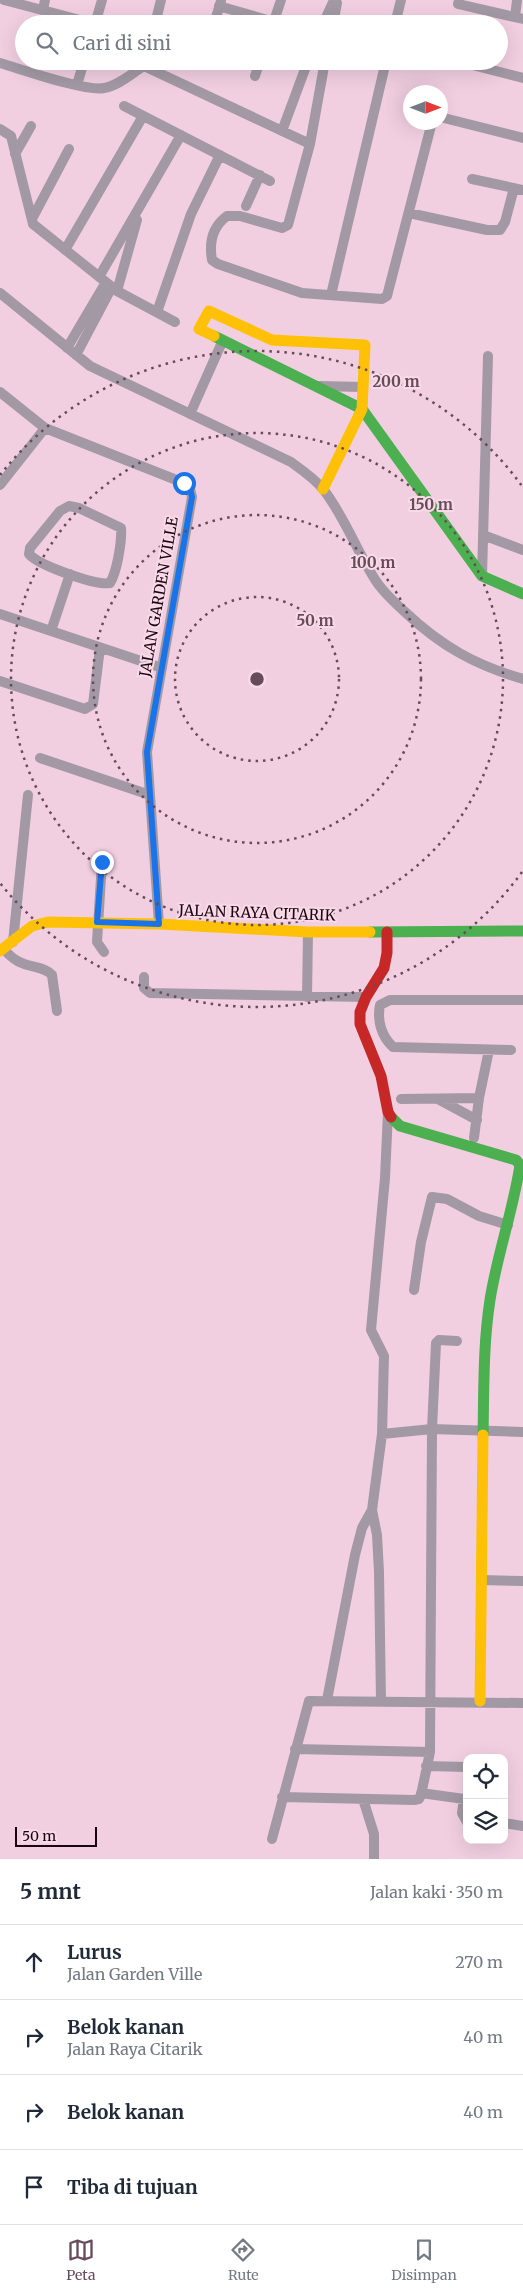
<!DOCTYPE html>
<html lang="id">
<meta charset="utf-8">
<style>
body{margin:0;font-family:Merriweather,serif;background:#f6f6f7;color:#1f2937}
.controls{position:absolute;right:15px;bottom:15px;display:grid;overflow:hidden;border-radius:10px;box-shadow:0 5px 20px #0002}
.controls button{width:45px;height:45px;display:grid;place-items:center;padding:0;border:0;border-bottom:1px solid #e0e1e3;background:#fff;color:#1f2937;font:25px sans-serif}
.compass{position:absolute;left:403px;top:85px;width:45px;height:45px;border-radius:50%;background:#fff;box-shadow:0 5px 20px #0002;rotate:90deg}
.scale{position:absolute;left:15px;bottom:12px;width:82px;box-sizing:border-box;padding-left:5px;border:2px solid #1b0411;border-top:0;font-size:14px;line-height:18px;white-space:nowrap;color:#1b0411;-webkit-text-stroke:4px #f9dae9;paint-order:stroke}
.stop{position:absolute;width:15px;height:15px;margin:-11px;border:4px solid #1a73e8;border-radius:50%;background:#fff}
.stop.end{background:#1a73e8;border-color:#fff;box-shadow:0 1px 5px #0008}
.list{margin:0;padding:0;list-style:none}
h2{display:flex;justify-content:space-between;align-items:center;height:65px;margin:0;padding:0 20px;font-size:21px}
h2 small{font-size:16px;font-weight:400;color:#747a83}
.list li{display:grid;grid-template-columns:32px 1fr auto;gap:15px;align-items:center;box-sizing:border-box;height:75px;padding:0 20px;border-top:1px solid #e0e1e3}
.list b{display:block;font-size:19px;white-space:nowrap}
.list p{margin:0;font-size:16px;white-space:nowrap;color:#747a83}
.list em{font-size:16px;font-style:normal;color:#747a83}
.icon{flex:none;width:28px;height:28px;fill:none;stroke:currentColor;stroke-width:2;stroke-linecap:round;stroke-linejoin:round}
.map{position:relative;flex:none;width:523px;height:1859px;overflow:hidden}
.search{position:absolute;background:#fff;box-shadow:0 5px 20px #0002;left:15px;right:15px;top:15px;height:55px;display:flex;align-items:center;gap:12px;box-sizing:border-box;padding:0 18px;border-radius:28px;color:#747a83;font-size:19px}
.sheet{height:365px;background:#fff}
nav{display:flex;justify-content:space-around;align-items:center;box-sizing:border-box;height:70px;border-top:1px solid #e0e1e3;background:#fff;font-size:14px;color:#747a83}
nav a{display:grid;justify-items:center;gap:2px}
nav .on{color:#664b5a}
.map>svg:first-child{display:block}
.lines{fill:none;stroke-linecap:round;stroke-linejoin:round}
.street{stroke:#a299a5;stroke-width:10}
.fast{stroke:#4caf50;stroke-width:11}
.slow{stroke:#ffc107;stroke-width:11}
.jam{stroke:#c62828;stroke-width:11}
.route{stroke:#1a73e8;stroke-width:6}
.ring{fill:none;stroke:#664b5a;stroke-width:2.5;stroke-dasharray:2.5 5}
.labels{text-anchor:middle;stroke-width:4;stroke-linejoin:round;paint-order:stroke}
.street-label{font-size:15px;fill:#1b0411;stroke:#f9dae9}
.centre{fill:#664b5a;stroke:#f9dae9;stroke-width:2.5}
.ring-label{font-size:15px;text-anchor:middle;font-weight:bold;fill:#664b5a;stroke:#f9dae9;stroke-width:4;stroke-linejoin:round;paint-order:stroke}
</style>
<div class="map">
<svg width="523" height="1859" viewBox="0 0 523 1859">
<rect width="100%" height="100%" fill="#f1cfe1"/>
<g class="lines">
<path class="street" d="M4,0L95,24L102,0
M459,0L458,4L523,19
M219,6L274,22
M43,10L45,0
M515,17L517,0
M155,24L161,0
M214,24L221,1
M273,24L281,0
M323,24L334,0
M333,24L337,3
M395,24L401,0
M325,61L310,144L288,225L282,228L240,216H227C212,227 209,243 212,260L218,264L302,293L382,299L387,296L432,122
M457,61L523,78
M0,63C21,69 86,92 104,88C118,86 132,73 144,66L145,61
M144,66L310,144
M255,76L260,61
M77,85L84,61
M124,106L270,181
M440,117L523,138
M0,129L11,136L33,224L117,291L175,322
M282,131L308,61
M15,154L31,126
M472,179L523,190
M246,206L260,175
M409,213L487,230H500L505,222L514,188
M32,219L69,149
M65,250L143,116
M99,277L181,135
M117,291L137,220
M0,293L90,366L291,462C302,470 314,478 323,489C345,517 357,552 376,581C384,593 395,603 405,612C441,646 475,665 523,679
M331,295L386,61
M157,312L191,214L220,155
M67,348L106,282
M76,355L112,287
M319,386L363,387
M0,392L45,428L184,483L190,489L192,497L147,752L159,924
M190,414L223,340
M0,485L45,428
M69,506L79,508L121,528C122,541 117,572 110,583C96,586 38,565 29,554L30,548L60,511Z
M483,535L523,550
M482,576L488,356
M0,614L162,668
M51,631L70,574
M0,681L85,709L93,704L100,648
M40,758L150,795
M102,862L97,942L104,952
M13,942L28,795
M4,949C22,972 40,962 52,975L57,1011
M144,977V988L150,993L366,997
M307,997L308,932
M511,1050L393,1047C381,1036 377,1020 380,1005L390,1000H523
M401,1099L479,1098
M438,1099L477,1120
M474,1138L479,1098L489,1050
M414,1290L421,1242L432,1197L447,1199L479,1216L508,1225
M382,1434L432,1429L523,1432
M481,1580L523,1581
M327,1700L355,1555L362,1528L372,1510
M381,1701L379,1572L377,1535L372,1510L382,1434L384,1356L371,1330L385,1178L388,1112
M295,1749L430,1752
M426,1766L467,1767
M421,1793L464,1799L462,1813L467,1822
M282,1797L414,1800L419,1799L421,1795L430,1752L432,1429L436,1343L439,1340L457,1341
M363,1799L374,1834V1859
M504,1823L523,1826
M272,1839L309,1701L523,1703"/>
<path class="fast" d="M214,336L362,409L482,576L523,594
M370,932L523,931
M391,1117L400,1126L516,1160L520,1165C513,1211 497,1255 490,1300C483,1345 484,1390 483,1435"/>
<path class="slow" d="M214,336L199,329L209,311L272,340L365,345L362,409L323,489
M0,951L32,926L48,922L159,924L308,932H370
M480,1701L483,1435"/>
<path class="jam" d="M387,932V953L384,968L366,997L360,1012V1024L381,1076L388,1112L391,1117"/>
</g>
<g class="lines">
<path class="route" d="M102,862L97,922L159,924L147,752L192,497L190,489L184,483"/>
</g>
<g class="ring">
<circle cx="257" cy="679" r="82"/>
<circle cx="257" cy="679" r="164"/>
<circle cx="257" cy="679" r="246"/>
<path d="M522 872A328 328 0 0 1 0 883M0 475A328 328 0 0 1 522 486"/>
</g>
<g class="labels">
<g class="street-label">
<text transform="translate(159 597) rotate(-80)" y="5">JALAN GARDEN VILLE</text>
<text transform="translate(257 913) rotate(2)" y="5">JALAN RAYA CITARIK</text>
</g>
</g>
<circle cx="257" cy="679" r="8" class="centre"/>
<g class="ring-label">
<text x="396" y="387">200 m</text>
<text x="431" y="510">150 m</text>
<text x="373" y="568">100 m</text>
<text x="315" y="626">50 m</text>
</g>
</svg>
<div class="controls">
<button><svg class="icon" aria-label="locate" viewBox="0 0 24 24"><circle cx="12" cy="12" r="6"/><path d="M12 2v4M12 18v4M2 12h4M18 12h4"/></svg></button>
<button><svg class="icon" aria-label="layers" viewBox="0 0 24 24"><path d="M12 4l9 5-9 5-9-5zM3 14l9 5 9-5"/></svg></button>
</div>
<svg class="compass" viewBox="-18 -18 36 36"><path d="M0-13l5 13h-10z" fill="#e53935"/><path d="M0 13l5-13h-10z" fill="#747a83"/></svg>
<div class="scale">50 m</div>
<div class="stop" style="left:184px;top:483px"></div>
<div class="stop end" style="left:102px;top:862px"></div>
<div class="search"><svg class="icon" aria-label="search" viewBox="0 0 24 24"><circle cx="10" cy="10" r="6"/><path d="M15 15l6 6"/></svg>Cari di sini</div>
</div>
<section class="sheet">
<h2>5 mnt<small>Jalan kaki · 350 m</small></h2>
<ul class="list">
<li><svg class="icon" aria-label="ahead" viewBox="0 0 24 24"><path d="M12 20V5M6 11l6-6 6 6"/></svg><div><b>Lurus</b><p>Jalan Garden Ville</p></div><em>270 m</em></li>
<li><svg class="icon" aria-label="right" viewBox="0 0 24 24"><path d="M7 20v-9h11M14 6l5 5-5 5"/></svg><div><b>Belok kanan</b><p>Jalan Raya Citarik</p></div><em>40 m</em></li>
<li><svg class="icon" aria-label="right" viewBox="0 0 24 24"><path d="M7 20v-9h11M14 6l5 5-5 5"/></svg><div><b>Belok kanan</b></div><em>40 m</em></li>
<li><svg class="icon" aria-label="arrive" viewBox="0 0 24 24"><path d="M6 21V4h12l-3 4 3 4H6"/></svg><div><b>Tiba di tujuan</b></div></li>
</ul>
</section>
<nav>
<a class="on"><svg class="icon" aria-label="map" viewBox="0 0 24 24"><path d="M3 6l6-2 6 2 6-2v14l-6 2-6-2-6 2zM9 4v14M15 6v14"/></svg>Peta</a>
<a><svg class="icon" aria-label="directions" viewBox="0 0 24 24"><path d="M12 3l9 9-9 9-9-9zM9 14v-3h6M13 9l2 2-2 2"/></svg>Rute</a>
<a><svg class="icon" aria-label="saved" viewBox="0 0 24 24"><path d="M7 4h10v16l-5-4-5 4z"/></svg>Disimpan</a>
</nav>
